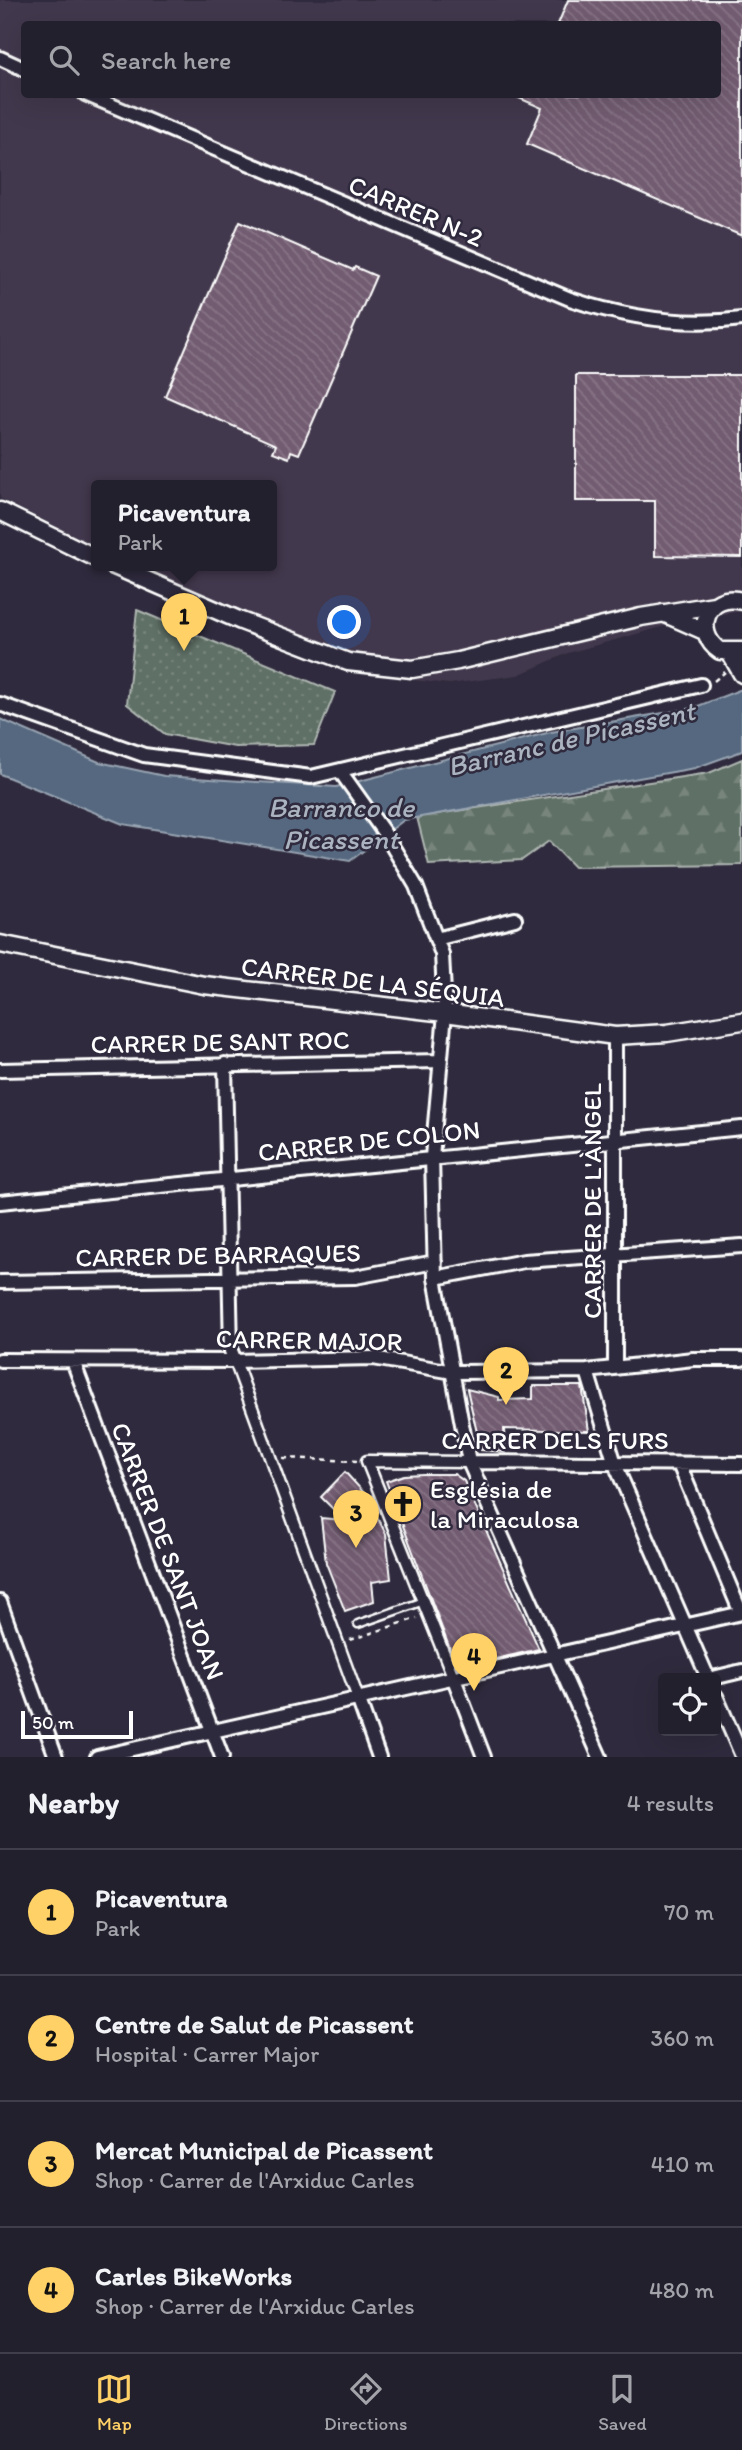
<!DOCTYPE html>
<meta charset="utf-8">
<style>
body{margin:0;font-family:Itim,sans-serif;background:#2f2d3a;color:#f1f3f6}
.controls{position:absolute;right:21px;bottom:21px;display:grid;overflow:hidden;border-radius:7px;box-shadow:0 7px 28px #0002}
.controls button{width:63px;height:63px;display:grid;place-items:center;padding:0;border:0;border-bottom:2px solid #403e4a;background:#23202e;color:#f1f3f6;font:35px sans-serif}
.scale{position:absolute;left:21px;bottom:18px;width:112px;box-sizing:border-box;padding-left:7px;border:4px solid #fff;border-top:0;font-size:19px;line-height:24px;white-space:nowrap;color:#fff;-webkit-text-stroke:5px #2f2a3d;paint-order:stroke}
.you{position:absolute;left:345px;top:623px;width:24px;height:24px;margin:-18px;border:5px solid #fff;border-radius:50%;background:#1a73e8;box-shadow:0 0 0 10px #1a73e833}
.badge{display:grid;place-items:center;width:46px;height:46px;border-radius:50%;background:#ffd166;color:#111;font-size:23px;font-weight:700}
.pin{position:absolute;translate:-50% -58px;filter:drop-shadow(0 2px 4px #0008)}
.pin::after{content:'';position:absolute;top:37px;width:24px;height:21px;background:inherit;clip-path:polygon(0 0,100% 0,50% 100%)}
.popup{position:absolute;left:91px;top:480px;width:186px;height:91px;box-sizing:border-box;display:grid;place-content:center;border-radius:7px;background:#23202e;filter:drop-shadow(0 2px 5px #0005);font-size:23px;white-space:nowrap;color:#a3a3aa}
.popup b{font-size:26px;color:#f1f3f6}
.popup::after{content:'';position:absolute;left:50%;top:100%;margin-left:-14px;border:14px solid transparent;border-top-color:#23202e}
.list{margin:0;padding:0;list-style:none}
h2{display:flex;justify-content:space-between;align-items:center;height:91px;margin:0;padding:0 28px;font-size:30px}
h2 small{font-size:23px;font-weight:400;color:#a3a3aa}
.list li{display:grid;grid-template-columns:46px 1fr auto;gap:21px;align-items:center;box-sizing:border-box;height:126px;padding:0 28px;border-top:2px solid #403e4a}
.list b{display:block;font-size:26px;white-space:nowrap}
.list p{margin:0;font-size:23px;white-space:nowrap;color:#a3a3aa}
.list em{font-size:23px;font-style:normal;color:#a3a3aa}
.icon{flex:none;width:38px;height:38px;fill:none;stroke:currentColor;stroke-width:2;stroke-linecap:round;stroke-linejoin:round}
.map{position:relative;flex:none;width:742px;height:1757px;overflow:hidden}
.search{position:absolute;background:#23202e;box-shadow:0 7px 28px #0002;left:21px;right:21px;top:21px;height:77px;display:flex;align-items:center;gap:18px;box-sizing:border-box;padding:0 24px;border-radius:7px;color:#a3a3aa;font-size:26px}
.sheet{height:595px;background:#23202e}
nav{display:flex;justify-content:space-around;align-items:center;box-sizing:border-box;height:98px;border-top:2px solid #403e4a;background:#23202e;font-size:19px;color:#a3a3aa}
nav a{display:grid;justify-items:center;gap:4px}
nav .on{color:#ffd166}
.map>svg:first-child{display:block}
.built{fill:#43394d;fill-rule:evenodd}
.grass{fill:url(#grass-dots);stroke:#afb7b2;stroke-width:2}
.forest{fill:url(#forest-firs);stroke:#afb7b2;stroke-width:2}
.water{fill:#54677f;stroke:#98a4b2;stroke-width:2}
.building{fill:url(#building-back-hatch);stroke:#fff;stroke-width:2}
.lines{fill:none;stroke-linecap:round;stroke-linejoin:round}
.service-casing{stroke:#fff;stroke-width:11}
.pedestrian-casing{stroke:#fff;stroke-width:15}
.minor-casing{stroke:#fff;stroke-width:18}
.tertiary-casing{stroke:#fff;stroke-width:21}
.path{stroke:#fff;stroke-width:2.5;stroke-dasharray:5 5;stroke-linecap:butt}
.service{stroke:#2f2a3d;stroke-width:6}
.pedestrian{stroke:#2f2a3d;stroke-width:10}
.minor{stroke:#2f2a3d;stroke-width:12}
.tertiary{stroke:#2f2a3d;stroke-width:16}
.labels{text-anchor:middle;stroke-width:5;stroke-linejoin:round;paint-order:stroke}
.street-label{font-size:26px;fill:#fff;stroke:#2f2a3d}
.poi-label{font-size:26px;fill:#fff;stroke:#2f2a3d;text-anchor:start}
.water-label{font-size:28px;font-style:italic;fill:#aab3bf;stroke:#2f2a3d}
</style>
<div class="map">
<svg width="742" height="1757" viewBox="0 0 742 1757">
<defs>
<pattern id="grass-dots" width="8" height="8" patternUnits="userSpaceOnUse" patternTransform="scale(1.75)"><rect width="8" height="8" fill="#5f6f66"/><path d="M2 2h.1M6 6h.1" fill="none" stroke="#77857d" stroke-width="1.8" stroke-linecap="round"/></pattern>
<pattern id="forest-firs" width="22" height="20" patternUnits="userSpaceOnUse" patternTransform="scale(1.75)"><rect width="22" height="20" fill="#5f6f66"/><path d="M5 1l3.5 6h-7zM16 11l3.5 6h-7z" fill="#77857d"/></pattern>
<pattern id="building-back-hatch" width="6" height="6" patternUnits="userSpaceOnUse" patternTransform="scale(1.75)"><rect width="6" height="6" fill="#725b71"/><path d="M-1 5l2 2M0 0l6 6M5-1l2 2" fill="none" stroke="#877486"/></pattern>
</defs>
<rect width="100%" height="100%" fill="#2f2a3d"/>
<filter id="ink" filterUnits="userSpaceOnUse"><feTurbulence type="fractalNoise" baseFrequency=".0143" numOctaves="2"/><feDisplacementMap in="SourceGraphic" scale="14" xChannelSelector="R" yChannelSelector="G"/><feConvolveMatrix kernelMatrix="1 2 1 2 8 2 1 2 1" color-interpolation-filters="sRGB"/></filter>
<g filter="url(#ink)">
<path class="built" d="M0,0H742V611L687,620L568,653L518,675L449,684L376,676L277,636L135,565H272V485H96V546L0,498ZM24,24H718V94H24Z"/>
<path class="grass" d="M137,610L335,692L314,745L235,747L165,734L127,704Z"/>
<path class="forest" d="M742,759V865L574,867L549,841L522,860L429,865L417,817L709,773Z"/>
<path class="water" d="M742,689V751L695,768L404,820L350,861L123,824L0,774V719L99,762L164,776L336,787L551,732L693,708Z"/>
<path class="building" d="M568,0H742V236L527,144L542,108L510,94H718V24H558Z
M240,221L353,270L355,267L376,276L299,454L291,451L289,458L273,452L276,445L165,396Z
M576,375H742V557L655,556V501H576Z
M533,1386H582L589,1431L504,1429L505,1452L481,1450L467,1389L499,1397V1400L533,1399Z
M345,1472L366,1495L386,1534L391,1579L372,1582L374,1601L345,1611L326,1563L321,1518L344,1520L321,1497Z
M423,1474H454L464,1481L539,1649L461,1667L456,1665L386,1481L404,1475Z"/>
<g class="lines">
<g class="service-casing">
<path id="service" d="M358,1624L424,1601"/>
</g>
<g class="pedestrian-casing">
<path id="pedestrian" d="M235,1361L359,1701
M454,1679L367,1461L469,1462"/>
</g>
<g class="minor-casing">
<path id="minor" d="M0,58L24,69
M85,94L570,299C627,318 683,327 742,319
M0,704L144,755L311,777L701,685
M340,771L385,834L416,886L442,954L445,1013L432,1157L435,1278L469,1462L600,1757
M436,939L515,919
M615,1036V1367
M225,1064L231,1351L235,1361
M0,1070L440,1061
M0,1202L742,1128
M435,1278L524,1261L742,1246
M0,1282L355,1277L435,1262
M0,1360L235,1361L373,1358L453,1372L587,1371L693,1359H742
M73,1361L222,1757
M587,1371L615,1464L708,1678
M469,1462L742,1464
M679,1464L741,1613
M0,1602L56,1757
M713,1678L742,1671
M454,1679L484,1757
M716,1696L742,1756
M359,1701L379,1757
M97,1757L742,1613"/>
</g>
<g class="tertiary-casing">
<path id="tertiary" d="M0,511L96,558
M112,565L241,621L348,662L412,669L458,661L641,617L714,605
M742,601C707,591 692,632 720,651H742
M663,613L704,631
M730,653L742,674
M0,944L204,985L445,1013L615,1036L667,1033L742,1021"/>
</g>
<path class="path" d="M714,681L725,672
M283,1458L357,1461
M350,1640L417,1618"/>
<use href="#service" class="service"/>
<use href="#pedestrian" class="pedestrian"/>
<use href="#minor" class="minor"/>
<use href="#tertiary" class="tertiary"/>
</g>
</g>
<defs>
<g id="church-disc" transform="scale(2.0125)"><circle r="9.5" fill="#ffd166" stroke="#2f2a3d"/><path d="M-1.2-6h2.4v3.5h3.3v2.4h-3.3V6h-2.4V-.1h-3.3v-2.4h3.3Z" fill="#111"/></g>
</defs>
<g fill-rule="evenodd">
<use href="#church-disc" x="403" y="1504"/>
</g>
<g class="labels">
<g class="street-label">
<text transform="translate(416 211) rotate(23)" y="9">CARRER N-2</text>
<text transform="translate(373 982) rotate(7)" y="9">CARRER DE LA SÉQUIA</text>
<text transform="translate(220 1042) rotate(-1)" y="9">CARRER DE SANT ROC</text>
<text transform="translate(369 1141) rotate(-6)" y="9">CARRER DE COLON</text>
<text transform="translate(592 1201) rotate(-90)" y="9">CARRER DE L'ÀNGEL</text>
<text transform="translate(218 1255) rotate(-1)" y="9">CARRER DE BARRAQUES</text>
<text transform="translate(309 1340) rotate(1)" y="9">CARRER MAJOR</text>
<text x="555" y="1449">CARRER DELS FURS</text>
<text transform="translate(168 1551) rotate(69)" y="9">CARRER DE SANT JOAN</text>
</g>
<g class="poi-label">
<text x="430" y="1498">Església de<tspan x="430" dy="30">la Miraculosa</tspan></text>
</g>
<g class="water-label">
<text transform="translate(571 738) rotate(-13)" y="10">Barranc de Picassent</text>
<text x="341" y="817">Barranco de<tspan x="341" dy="32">Picassent</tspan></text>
</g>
</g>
</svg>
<div class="controls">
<button><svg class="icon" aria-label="locate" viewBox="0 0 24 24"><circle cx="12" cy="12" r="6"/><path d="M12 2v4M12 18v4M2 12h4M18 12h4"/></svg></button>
</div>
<div class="scale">50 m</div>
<div class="you"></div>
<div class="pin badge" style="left:184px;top:651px">1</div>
<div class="popup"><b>Picaventura</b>Park</div>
<div class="pin badge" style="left:506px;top:1405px">2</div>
<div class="pin badge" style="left:356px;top:1548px">3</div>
<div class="pin badge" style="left:474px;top:1691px">4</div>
<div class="search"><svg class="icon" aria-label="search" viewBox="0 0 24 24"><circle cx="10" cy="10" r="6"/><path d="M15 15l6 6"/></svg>Search here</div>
</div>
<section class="sheet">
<h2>Nearby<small>4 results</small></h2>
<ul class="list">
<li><span class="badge">1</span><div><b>Picaventura</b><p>Park</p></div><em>70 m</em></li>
<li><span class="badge">2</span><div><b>Centre de Salut de Picassent</b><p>Hospital · Carrer Major</p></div><em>360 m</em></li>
<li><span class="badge">3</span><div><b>Mercat Municipal de Picassent</b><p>Shop · Carrer de l'Arxiduc Carles</p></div><em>410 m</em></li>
<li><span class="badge">4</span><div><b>Carles BikeWorks</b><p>Shop · Carrer de l'Arxiduc Carles</p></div><em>480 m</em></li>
</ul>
</section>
<nav>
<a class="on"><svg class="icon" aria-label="map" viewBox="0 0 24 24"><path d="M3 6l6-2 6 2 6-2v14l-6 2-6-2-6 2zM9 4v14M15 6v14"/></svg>Map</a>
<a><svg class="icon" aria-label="directions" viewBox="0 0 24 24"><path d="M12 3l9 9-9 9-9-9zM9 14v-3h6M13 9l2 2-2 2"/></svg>Directions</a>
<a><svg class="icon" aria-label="saved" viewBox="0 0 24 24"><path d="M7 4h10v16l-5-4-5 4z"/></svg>Saved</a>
</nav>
